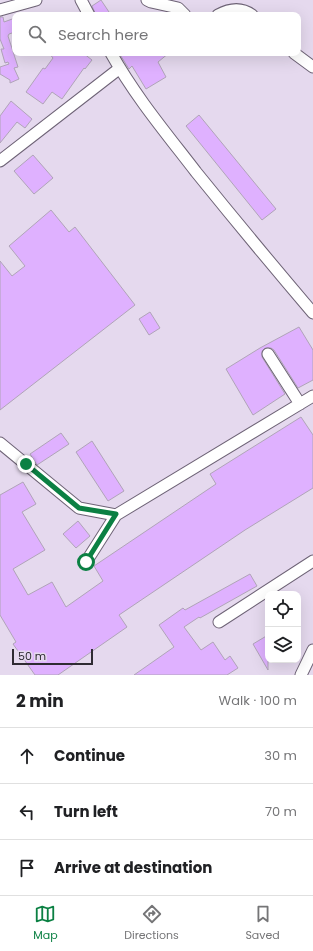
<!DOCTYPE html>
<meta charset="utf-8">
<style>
body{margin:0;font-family:Poppins,sans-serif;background:#f2f2f2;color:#202124}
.controls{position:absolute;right:12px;bottom:12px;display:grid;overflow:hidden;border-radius:8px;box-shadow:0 4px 16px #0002}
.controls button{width:36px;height:36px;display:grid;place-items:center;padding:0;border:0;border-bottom:1px solid #e0e0e0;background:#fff;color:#202124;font:20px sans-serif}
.scale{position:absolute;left:12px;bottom:10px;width:81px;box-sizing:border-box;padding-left:4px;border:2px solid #2f2b33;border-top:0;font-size:11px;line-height:14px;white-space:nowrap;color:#2f2b33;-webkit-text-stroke:3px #e5d9ee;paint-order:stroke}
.stop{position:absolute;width:12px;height:12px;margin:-9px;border:3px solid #0b8043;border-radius:50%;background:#fff}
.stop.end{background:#0b8043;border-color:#fff;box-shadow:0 1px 4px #0008}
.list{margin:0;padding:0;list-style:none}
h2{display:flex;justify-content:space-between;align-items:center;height:52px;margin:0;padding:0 16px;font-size:17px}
h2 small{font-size:13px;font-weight:400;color:#757577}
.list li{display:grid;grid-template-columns:26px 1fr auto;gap:12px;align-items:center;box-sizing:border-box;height:56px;padding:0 16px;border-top:1px solid #e0e0e0}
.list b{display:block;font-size:15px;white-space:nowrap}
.list em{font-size:13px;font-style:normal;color:#757577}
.icon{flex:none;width:22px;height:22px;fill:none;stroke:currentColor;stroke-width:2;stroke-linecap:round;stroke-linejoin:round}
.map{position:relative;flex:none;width:313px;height:675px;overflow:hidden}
.search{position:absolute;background:#fff;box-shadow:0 4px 16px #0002;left:12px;right:12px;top:12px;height:44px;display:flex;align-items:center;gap:10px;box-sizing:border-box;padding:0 14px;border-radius:8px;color:#757577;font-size:15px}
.sheet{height:220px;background:#fff}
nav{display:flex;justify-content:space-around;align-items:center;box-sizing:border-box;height:56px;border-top:1px solid #e0e0e0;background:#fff;font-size:11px;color:#757577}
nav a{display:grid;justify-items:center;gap:2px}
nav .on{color:#0b8043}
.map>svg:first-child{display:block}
.building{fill:#dfb1ff;stroke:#b0a4b8}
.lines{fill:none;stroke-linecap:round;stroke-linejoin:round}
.minor-casing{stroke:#6e6376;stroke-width:13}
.minor{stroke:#fff;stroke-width:11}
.route{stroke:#0b8043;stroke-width:5}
</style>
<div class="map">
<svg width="313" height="675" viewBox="0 0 313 675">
<rect width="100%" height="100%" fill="#e5d9ee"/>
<path class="building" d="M101,0L111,15H96L92,6Z
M0,17H3L4,22L15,18V32L9,34L8,36L18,67L14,68L19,79L10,83V80L0,74V67L9,64L8,62L5,63L1,49H4L0,39Z
M49,53H83L92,60L85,69L84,68L62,99L52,92L43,104L26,92L43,68L45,69L53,58Z
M119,53H169L158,62L166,77L146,89L132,66L129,69Z
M11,101L32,119L25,128L17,122L0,143V116Z
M199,115L276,209L262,220L186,126Z
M33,155L53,178L34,194L14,171Z
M51,210L69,232L75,227L135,305L0,410V261L12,276L25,266L9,246Z
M150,312L160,328L149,335L139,319Z
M299,327L313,350V380L298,388L274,350L271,348H265L262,351V357L285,394L253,415L226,369L260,348Z
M301,417L313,435V488L245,530L119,615L127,627L58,675H35L13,644L16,642L0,615V495L23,482L36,504L22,512L45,550L13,569L28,595L52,582L66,607L103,581L94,566L216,484L210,474Z
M61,433L69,444L37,465L30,454Z
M92,441L124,491L108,501L76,452Z
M78,521L90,536L76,548L63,534Z
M250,574L257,586L200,618L199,617L184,627L201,650L213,642L225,660L230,656L238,668L227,675H134L174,647L159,625L183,608L185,610Z
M268,635V670L253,644Z"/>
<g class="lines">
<g class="minor-casing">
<path id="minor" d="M81,0L89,15
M147,0L151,2L178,8L185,15
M0,10L36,0
M218,15C229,9 241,7 252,15
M111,53C135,96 166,133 196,172C234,219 273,266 313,313
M294,53L313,67
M0,161L120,68
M268,354L300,404
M0,443L79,508L116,515
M86,562L116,515L313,396
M219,622L313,561
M301,675L313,650"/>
</g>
<use href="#minor" class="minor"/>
</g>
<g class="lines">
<path class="route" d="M26,464L79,508L116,514L86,562"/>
</g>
</svg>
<div class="controls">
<button><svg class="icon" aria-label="locate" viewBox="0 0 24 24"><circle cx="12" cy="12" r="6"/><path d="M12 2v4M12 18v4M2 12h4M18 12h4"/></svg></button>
<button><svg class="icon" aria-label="layers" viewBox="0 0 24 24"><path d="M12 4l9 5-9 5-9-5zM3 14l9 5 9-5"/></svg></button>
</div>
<div class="scale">50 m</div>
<div class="stop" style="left:86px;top:562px"></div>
<div class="stop end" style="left:26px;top:464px"></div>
<div class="search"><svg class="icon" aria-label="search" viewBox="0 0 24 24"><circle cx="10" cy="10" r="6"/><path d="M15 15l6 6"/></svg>Search here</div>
</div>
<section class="sheet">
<h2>2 min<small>Walk · 100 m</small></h2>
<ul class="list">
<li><svg class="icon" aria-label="ahead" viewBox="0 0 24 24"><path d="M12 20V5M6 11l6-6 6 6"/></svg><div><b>Continue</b></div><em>30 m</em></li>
<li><svg class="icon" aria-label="left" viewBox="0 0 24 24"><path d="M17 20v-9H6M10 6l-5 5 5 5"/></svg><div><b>Turn left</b></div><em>70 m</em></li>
<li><svg class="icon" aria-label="arrive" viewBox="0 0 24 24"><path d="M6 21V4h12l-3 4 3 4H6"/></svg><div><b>Arrive at destination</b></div></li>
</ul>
</section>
<nav>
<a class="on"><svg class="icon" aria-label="map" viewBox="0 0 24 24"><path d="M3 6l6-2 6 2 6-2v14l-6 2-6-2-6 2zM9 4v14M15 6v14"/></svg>Map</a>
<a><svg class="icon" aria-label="directions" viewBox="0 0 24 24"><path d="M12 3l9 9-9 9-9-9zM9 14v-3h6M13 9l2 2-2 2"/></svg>Directions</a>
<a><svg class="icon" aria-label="saved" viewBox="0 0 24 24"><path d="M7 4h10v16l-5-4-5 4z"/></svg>Saved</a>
</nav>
